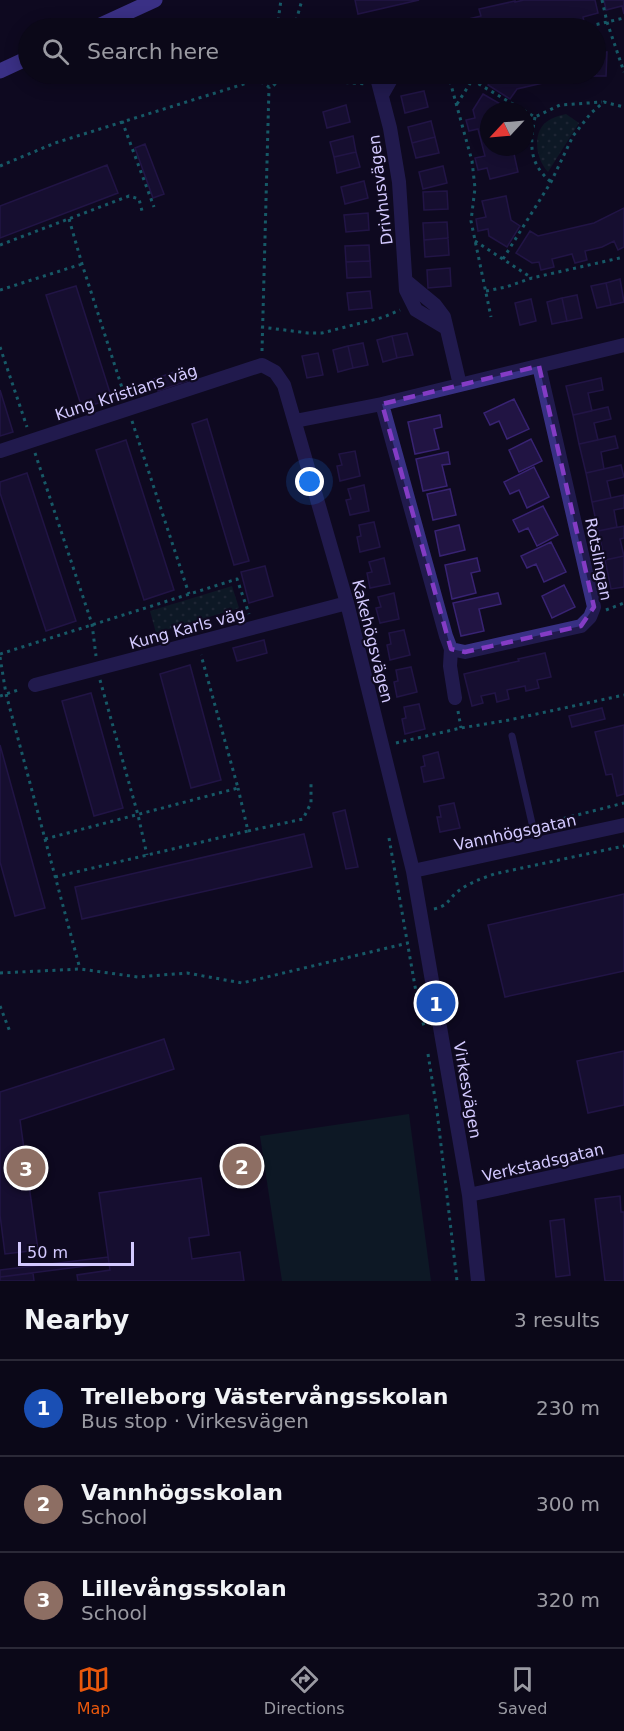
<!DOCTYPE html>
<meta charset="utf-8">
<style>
body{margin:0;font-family:"DejaVu Sans",sans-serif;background:#141121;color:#f1f3f6}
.compass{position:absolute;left:480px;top:102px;width:54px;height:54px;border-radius:50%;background:#0b0818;box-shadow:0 3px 15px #0003;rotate:244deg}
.scale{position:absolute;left:18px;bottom:15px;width:116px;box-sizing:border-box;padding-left:6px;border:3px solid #d3c9ff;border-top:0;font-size:16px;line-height:21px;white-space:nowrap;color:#d3c9ff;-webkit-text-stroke:4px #0f0a20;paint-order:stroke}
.you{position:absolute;left:310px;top:482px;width:21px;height:21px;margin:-15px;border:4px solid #fff;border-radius:50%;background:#1a73e8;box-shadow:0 0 0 9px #1a73e833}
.badge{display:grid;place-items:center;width:39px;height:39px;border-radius:50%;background:#ea580c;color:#fff;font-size:20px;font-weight:700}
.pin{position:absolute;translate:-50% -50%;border:3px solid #fff;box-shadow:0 2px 6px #0006}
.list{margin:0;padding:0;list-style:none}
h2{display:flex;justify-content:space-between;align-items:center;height:78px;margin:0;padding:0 24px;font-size:26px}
h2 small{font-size:20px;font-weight:400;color:#9a9aa2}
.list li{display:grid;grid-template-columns:39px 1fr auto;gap:18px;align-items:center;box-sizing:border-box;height:96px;padding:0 24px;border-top:2px solid #2b2937}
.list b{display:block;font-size:22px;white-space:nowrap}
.list p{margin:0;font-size:20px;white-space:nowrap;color:#9a9aa2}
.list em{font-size:20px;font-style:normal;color:#9a9aa2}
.icon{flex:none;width:33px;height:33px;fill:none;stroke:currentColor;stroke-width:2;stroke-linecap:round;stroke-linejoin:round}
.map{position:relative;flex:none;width:624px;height:1281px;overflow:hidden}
.search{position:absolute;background:#0b0818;box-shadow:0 3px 15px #0003;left:18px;right:18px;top:18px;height:66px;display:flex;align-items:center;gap:15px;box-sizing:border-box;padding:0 21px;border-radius:33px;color:#9a9aa2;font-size:22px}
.sheet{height:366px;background:#0b0818}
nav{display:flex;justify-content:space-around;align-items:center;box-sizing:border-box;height:84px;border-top:2px solid #2b2937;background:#0b0818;font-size:16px;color:#9a9aa2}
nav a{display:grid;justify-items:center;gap:3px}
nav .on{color:#ea580c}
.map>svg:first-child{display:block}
.green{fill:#0d2a2b}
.park{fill:url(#park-dots)}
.building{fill:#211443;stroke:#382372;stroke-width:1.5}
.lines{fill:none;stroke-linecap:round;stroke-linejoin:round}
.path{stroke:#20bbbc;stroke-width:3;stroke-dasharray:3 4.5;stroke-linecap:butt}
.service{stroke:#383084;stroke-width:7}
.minor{stroke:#383084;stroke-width:14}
.secondary{stroke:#6f60ff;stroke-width:15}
.marked{fill:none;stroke:#843cc5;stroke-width:4.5;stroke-dasharray:12 8;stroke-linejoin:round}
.labels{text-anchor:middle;stroke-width:4.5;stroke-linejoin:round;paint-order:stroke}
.street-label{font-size:16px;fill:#d3c9ff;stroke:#0f0a20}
</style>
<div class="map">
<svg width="624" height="1281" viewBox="0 0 624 1281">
<defs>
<pattern id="park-dots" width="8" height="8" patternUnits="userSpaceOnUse" patternTransform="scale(1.5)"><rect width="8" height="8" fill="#0d2a2b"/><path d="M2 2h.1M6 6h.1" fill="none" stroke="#2f484b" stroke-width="1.8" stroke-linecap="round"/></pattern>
</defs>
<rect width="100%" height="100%" fill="#0f0a20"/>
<path class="green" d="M409,1114L431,1281H282L260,1136Z"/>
<path class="park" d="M566,114L579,123L548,172C537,160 532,137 544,124C550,118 558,116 566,114Z
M232,586L239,608L156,633L150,611Z"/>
<path class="building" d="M355,0H419L358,14Z
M524,0H595L598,13L583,17L585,26L573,28L570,20L555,23L554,19L544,22L545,28H532L531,24L520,27L519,23L509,26V28H462L460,21L481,16L479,9L515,1V2Z
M604,0H624V14L622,6L606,10Z
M315,22L338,26V28H313Z
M596,43V52H607L606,76H573L517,89L510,99L488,85L496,74H596Z
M424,91L428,107L405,113L401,96Z
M483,94L504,106L501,111H489V147H508L509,155L514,154L518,172L490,179L487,168L478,170L475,158L485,156L478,129L469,131L466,120L475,118L473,110Z
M346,105L350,122L327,128L323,112Z
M431,121L435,137L412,143L408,127Z
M353,136L356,152L334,157L330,142Z
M435,137L439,153L416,158L412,143Z
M145,144L164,194L153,198L135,148Z
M356,152L360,167L337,173L334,157Z
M107,165L118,193L0,238V206Z
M443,166L447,183L423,189L419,172Z
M364,181L368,198L345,204L341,187Z
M447,191L448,209L424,210L423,192Z
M506,196L511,220L520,226L507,247L489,236L488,229L478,231L476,219L486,217L482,201Z
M624,208V247L618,250L614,241L602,247L585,251L587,260L575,263L572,254L552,259L554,267L541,270L539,262L532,263L516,253L530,231L538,236L594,223Z
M368,213L369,230L346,232L344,215Z
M447,222L448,238L424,240L423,223Z
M448,238L449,255L425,257L424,240Z
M369,245L370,261L346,262L345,246Z
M370,261L371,277L347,278L346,262Z
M450,268L451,286L428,288L427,270Z
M620,279L624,302L611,305L606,283Z
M606,283L611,305L597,308L591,286Z
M76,286L112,399L82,408L46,295Z
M370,291L372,308L349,310L347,293Z
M577,295L582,318L567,321L562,298Z
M562,298L567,321L552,324L547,302Z
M531,299L536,321L520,325L515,303Z
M407,333L413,355L397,358L392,336Z
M392,336L397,358L383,362L377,340Z
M363,343L368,365L353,368L348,346Z
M348,346L353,368L338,372L333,350Z
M318,353L323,375L307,378L302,356Z
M183,369L187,381L158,391L154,379Z
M601,378L603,390L588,393L592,411L573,415L566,386Z
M0,390L13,432L0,436Z
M514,399L529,429L507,439L499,421L490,425L484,413Z
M608,407L611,419L594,423L598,440L579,444L573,415Z
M440,415L442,427L434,429L439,449L415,454L408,422Z
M207,419L249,561L234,565L192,424Z
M615,436L618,448L601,452L604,469L586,473L579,444Z
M531,439L542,461L519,472L509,450Z
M126,440L174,590L144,600L96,450Z
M355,451L360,476L340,481L337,466L342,465L339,454Z
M448,452L450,464L442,465L447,486L423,491L416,459Z
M621,465L624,477L607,481L611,498L592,502L586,473Z
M534,467L549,497L527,508L519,490L510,494L504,482Z
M27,473L76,621L46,631L0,493V482Z
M364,485L369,511L350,515L346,500L351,499L348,489Z
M450,489L456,515L433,520L427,494Z
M624,495V508L614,510L617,527L598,531L592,502Z
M543,506L558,535L537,546L528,528L519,532L513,520Z
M374,522L380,547L360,552L357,537L361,536L359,525Z
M459,525L465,550L440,556L435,531Z
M624,526V538L620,539L624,556L605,560L598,531Z
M551,542L566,572L544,582L536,564L527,568L521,556Z
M624,556V587L611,589L605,560Z
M384,558L390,584L370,588L367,573L372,572L369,562Z
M477,558L480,571L471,573L476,593L452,599L445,565Z
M265,566L273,596L249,603L241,572Z
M564,585L575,607L552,618L542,596Z
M394,593L399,619L380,623L376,608L381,607L378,597Z
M498,593L501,604L479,609L484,631L461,636L453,603Z
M404,630L410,655L390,660L387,645L391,644L389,633Z
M264,640L267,653L237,661L233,648Z
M545,653L551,677L537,680L539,688L526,691L525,686L507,690L509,699L497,702L495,693L481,696L483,703L472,706L464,674L519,661L518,659Z
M190,665L221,780L191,788L160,674Z
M411,667L417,692L397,697L394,682L398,681L396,670Z
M91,693L123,808L94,816L62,701Z
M419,704L425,729L405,734L402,719L406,718L404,707Z
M602,708L605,719L572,727L569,716Z
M624,725V794L617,796L612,774L606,775L595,732Z
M0,745L45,908L15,916L0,862Z
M438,752L444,778L424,782L421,767L425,766L423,756Z
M454,803L460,828L440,832L437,817H441L439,806Z
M345,810L358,867L346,869L333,813Z
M304,834L312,867L82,919L75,887Z
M624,894V971L505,997L488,925Z
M164,1039L174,1069L20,1120L38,1250L5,1254L0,1215V1092Z
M624,1051V1105L588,1113L577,1061Z
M201,1178L209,1235L189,1238L192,1259L240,1252L244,1281H78L77,1275L110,1270L99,1193Z
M620,1196L621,1212H624V1281H605L595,1199Z
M564,1219L570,1275L556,1277L550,1221Z
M108,1257L109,1263L0,1277V1270Z
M33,1273L34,1281H0V1277Z"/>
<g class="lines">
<path class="path" d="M602,0L607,22L624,72
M277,28L281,0
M294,28L302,0
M582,28L624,18
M262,74L261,82L269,87H272L277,82L276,74
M448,74L472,161L475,188L471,221L491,317
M407,76L417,74
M278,78L366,84
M472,80L535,117L560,105L602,102
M457,104L476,74
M535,117C530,143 528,163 551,182
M122,121L154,207
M0,166L55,143L260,79
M69,219L82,264L125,397
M475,241L532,278
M0,245L129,196L139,199L142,211
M503,259L551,182L573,136L591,113L604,102L624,107
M0,290L82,264
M486,291L506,287L532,278L624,257
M261,327L308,333H322L384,317L400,310
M0,347L27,427
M262,351L269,87
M132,421L189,594
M35,453L92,624L96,656
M606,610L624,603
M0,654L237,579L249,614
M0,657L6,694L80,969
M100,680L138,815L147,855
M0,696L21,689
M458,711L461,728
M396,743L461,728L509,720L624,695
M542,824L624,803
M248,831L303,819L311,803V783
M389,838L419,1009L424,1026
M45,839L238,788L201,655
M55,877L248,831L238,788
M434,909C449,905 447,901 457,892C468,883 481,879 494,874L624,846
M0,973L80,969L138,977L187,973L242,983L408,943
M0,1006L10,1032
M428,1054L437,1111L457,1281"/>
<path class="service" d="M512,736L537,845"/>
<path class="minor" d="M376,74L390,128L399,182L406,290L416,310L446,328
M382,95L394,74
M406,281L435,305L444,317L460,385
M382,404L446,636L451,649L450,666L455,698
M295,421L382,404L624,345
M0,451L262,365L275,372L284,385L347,603L413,871L469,1195L478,1281
M451,649L465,652L581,626L590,617L594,607L539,366
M35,685L347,603
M413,871L624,825
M469,1195L624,1161"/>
<path class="secondary" d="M94,28L155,0
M0,71L28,58"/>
</g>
<path d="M0 0H624V1281H0ZM539,366L594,607L581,626L465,652L451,649L382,404Z" fill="#0f0a20" fill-opacity=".55" fill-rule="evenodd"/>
<path class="marked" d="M539,366L594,607L581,626L465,652L451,649L382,404Z"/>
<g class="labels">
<g class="street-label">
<text transform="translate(380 190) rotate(-97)" y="6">Drivhusvägen</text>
<text transform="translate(126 392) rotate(-18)" y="6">Kung Kristians väg</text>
<text transform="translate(599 559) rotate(79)" y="6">Rotslingan</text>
<text transform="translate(187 628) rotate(-15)" y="6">Kung Karls väg</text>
<text transform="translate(373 641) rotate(76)" y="6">Kakehögsvägen</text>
<text transform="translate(515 832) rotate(-12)" y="6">Vannhögsgatan</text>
<text transform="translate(468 1090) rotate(80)" y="6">Virkesvägen</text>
<text transform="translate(543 1162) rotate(-13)" y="6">Verkstadsgatan</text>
</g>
</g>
</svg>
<svg class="compass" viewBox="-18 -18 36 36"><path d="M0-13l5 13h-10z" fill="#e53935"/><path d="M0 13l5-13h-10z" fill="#9a9aa2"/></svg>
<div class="scale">50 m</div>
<div class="you"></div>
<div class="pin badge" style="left:436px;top:1003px;background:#1a4fb4">1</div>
<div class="pin badge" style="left:242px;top:1166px;background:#8d6e63">2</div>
<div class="pin badge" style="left:26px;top:1168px;background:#8d6e63">3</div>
<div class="search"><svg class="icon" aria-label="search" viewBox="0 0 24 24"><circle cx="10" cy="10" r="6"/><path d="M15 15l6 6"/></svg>Search here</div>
</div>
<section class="sheet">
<h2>Nearby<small>3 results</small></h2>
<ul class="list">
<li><span class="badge" style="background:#1a4fb4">1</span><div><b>Trelleborg Västervångsskolan</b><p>Bus stop · Virkesvägen</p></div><em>230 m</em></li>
<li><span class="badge" style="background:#8d6e63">2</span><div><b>Vannhögsskolan</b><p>School</p></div><em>300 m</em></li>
<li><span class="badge" style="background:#8d6e63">3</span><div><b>Lillevångsskolan</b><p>School</p></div><em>320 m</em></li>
</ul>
</section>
<nav>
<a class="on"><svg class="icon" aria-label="map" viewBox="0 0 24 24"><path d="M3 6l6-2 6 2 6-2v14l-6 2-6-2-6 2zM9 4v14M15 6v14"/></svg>Map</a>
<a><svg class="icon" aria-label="directions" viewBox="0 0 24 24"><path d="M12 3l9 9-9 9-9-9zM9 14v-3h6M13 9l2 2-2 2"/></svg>Directions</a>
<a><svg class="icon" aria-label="saved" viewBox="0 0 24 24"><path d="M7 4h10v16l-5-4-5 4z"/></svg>Saved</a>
</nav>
